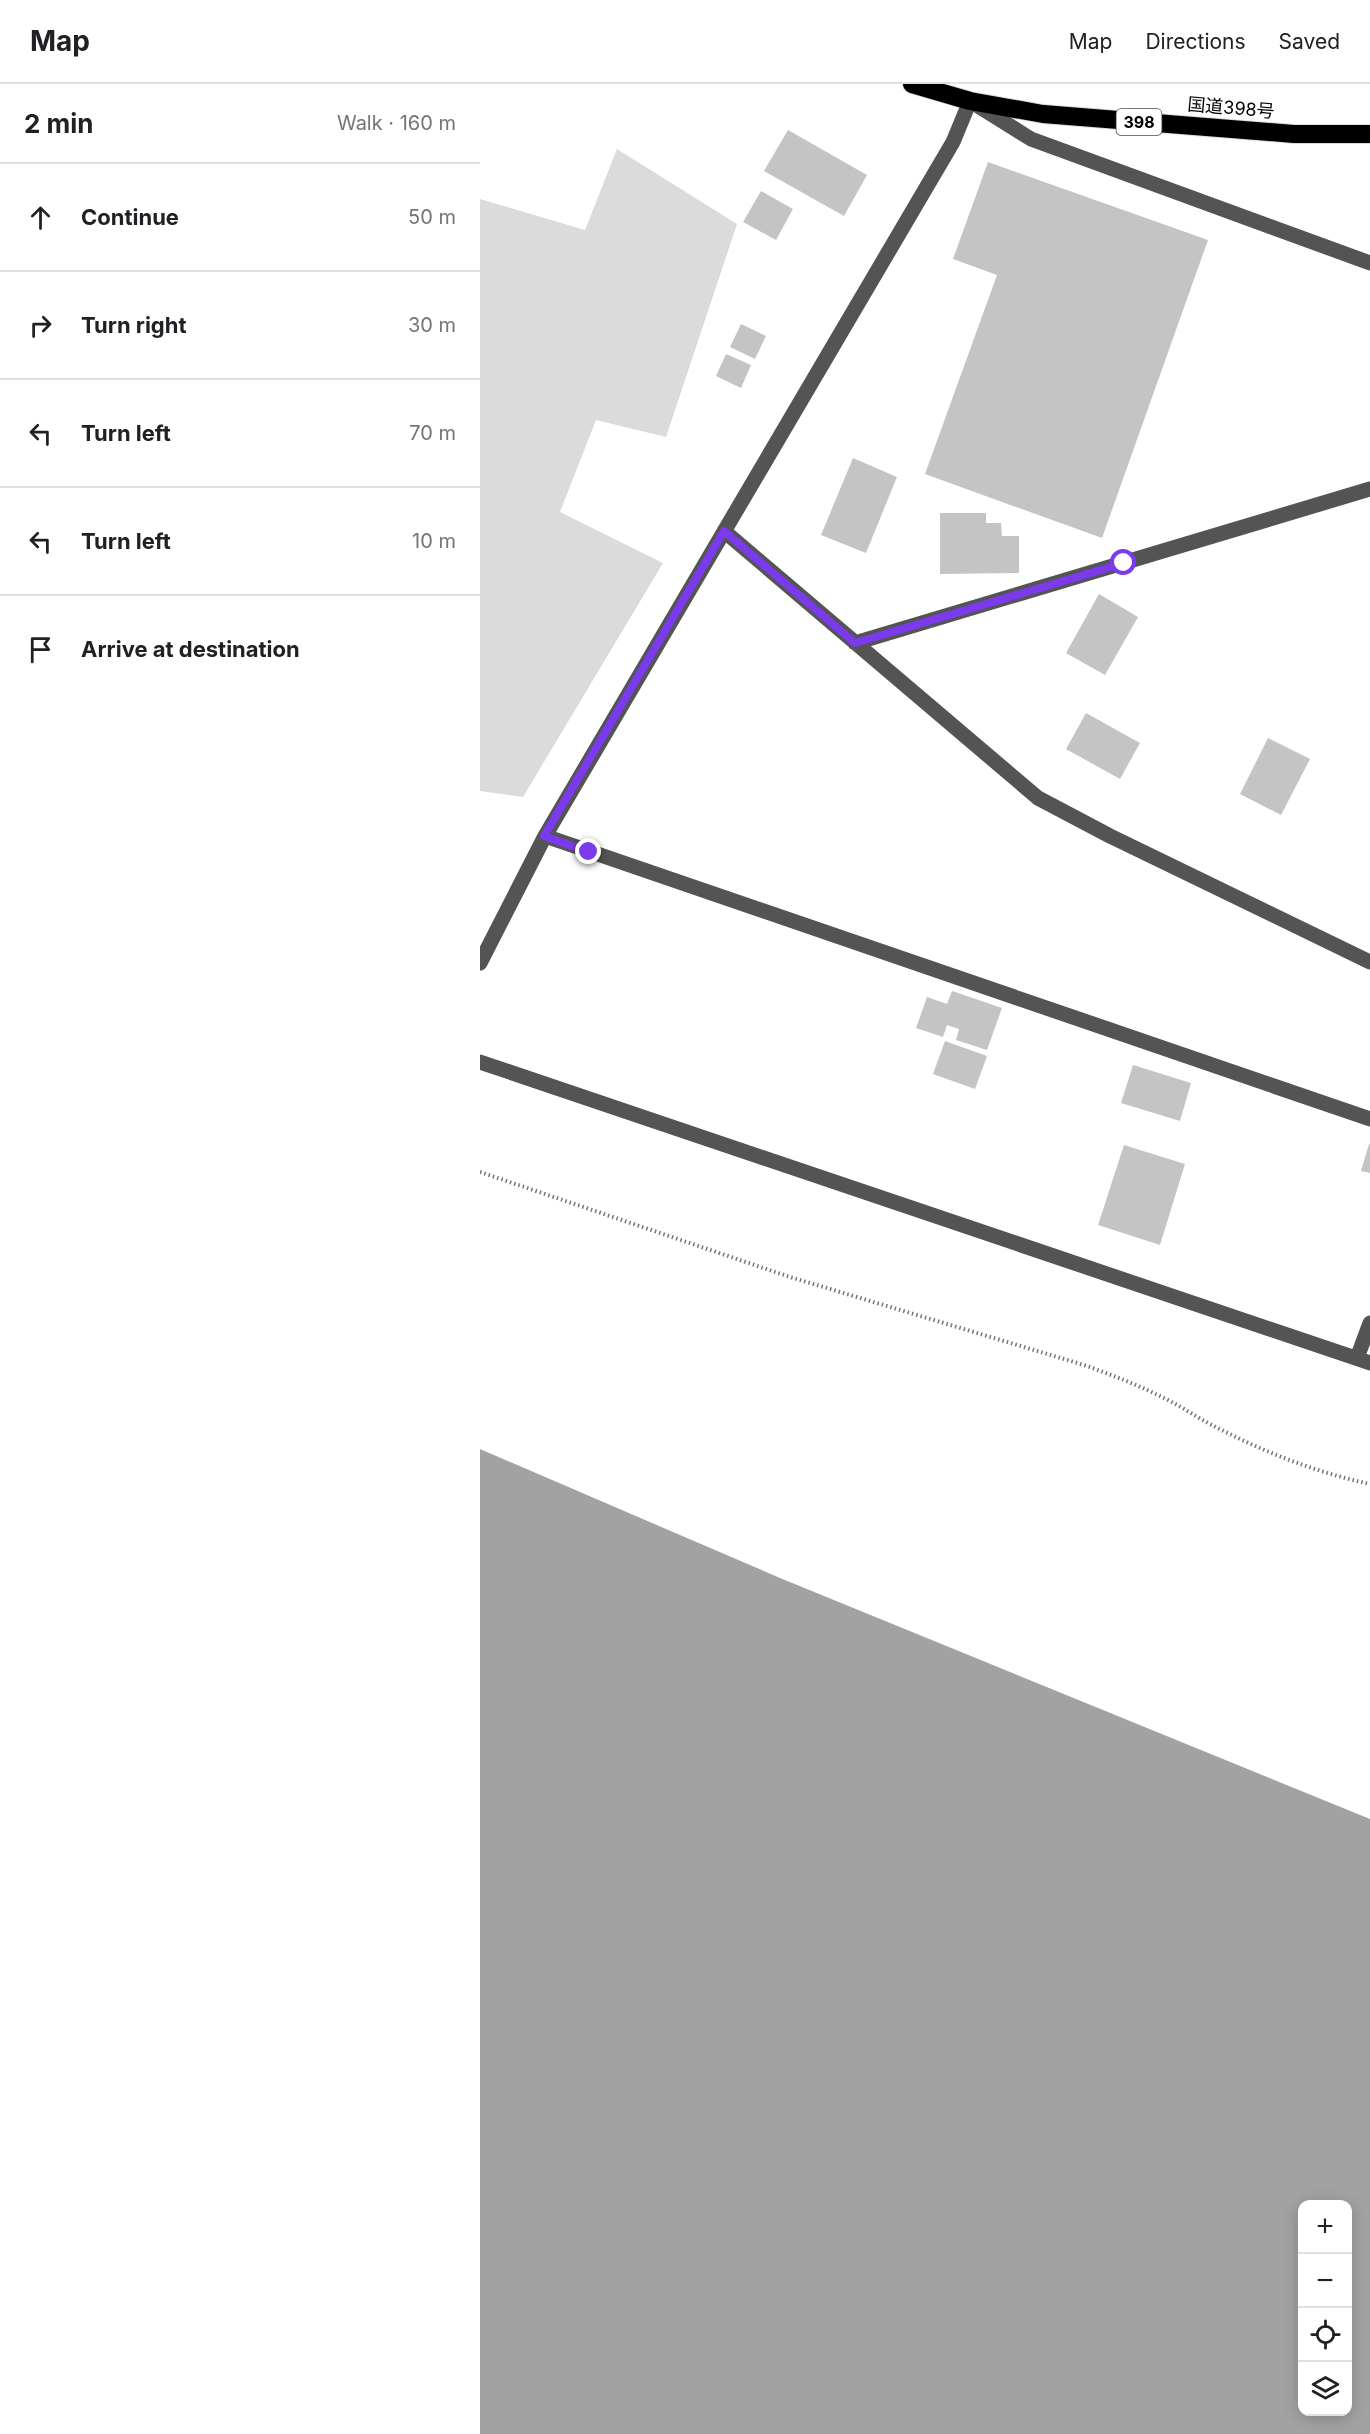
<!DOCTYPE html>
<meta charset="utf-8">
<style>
body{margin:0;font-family:Inter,"Noto Sans JP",sans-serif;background:#f6f6f6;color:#202124}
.controls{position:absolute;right:18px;bottom:18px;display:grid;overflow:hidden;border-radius:12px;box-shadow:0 3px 15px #0003}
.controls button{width:54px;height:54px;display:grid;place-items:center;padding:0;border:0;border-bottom:2px solid #e0e0e0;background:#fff;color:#202124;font:30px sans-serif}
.stop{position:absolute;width:18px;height:18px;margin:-14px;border:4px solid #7c3aed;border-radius:50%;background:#fff}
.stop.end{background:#7c3aed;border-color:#fff;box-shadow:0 2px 6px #0008}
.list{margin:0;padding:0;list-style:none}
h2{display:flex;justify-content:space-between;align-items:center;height:78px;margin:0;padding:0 24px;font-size:26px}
h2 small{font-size:20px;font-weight:400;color:#757577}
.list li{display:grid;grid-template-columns:39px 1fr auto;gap:18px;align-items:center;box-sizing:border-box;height:108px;padding:0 24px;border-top:2px solid #e0e0e0}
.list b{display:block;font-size:22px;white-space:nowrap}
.list em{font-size:20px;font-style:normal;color:#757577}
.icon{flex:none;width:33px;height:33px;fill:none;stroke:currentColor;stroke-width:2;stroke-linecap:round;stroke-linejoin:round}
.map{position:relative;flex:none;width:890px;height:2350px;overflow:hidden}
header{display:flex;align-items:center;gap:36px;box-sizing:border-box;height:84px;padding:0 30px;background:#fff;border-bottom:2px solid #e0e0e0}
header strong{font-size:28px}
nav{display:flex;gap:33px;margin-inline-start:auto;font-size:21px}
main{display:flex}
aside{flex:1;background:#fff}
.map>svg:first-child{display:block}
.green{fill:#dbdbdb}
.water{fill:#a2a2a2;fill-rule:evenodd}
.building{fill:#c4c4c4}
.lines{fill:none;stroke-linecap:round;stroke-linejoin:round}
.highway-casing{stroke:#dbdbdb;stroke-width:20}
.path{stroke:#767676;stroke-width:4;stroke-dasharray:1.5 3;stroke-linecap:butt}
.minor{stroke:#545454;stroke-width:15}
.highway{stroke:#000;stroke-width:18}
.route{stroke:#7c3aed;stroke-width:8}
.labels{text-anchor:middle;stroke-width:4.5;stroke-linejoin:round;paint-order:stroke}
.shield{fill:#fff;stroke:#4c4c4c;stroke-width:1.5}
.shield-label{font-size:16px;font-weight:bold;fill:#000}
.street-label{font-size:18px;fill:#000;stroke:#fff}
</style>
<header>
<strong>Map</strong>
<nav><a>Map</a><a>Directions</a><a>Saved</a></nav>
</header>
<main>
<aside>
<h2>2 min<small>Walk · 160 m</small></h2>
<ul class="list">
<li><svg class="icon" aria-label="ahead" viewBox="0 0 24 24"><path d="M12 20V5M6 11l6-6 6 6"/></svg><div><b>Continue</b></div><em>50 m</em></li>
<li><svg class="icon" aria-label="right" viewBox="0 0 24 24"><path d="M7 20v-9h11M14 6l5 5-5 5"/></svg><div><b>Turn right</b></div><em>30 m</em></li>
<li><svg class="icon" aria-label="left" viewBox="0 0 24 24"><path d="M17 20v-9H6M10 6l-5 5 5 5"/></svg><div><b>Turn left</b></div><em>70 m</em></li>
<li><svg class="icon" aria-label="left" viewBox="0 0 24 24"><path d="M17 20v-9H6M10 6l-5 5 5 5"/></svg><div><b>Turn left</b></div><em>10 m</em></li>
<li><svg class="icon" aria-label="arrive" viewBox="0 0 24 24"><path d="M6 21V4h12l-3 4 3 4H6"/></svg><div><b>Arrive at destination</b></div></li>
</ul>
</aside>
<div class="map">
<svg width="890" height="2350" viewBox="0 0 890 2350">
<rect width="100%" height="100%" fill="#fff"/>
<path class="green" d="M137,65L257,140L186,353L116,336L80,428L183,479L43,713L0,707V115L105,146Z"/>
<path class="water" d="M0,1365L300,1494L890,1735V2350H0ZM822,2120H868V2328H822Z"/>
<path class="building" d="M308,46L387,91L364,132L284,87Z
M508,78L728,156L622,454L445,390L517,191L473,175Z
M281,107L313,125L296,156L263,138Z
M261,240L286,252L275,275L250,263Z
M246,270L271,281L261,304L236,292Z
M373,374L417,393L386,469L341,451Z
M460,429H506V439H521L522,452H539V489L460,490Z
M619,510L658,533L625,591L586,569Z
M606,629L660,659L640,695L586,665Z
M788,654L830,675L801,731L760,710Z
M472,907L522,924L507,966L476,956L479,945L467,941L463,953L436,944L447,913L467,920Z
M465,957L507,972L495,1005L453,990Z
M653,981L711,999L700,1037L641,1019Z
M889,1060H890V1089L881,1087Z
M644,1061L705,1080L680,1161L618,1141Z"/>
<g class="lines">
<g class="highway-casing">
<path id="highway" d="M432,0L490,17L563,30L814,50H890"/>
</g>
<path class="path" d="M0,1088L310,1193L604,1281C632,1291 658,1301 684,1314C699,1321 713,1331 728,1339C779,1366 834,1388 890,1400"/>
<path class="minor" d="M244,447L558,714L630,752L890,878
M375,559L890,405
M65,752L890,1035
M0,879L65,752L473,58L490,17L551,55L890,179
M0,978L890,1279
M877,1274L890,1239"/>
<use href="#highway" class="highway"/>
</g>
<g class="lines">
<path class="route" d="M109,768L64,752L244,447L375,559L644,479"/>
</g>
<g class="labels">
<rect class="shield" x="636.5" y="25" width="45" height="26" rx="4.5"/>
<g class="shield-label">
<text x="659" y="44">398</text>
</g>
<g class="street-label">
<text transform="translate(751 24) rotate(5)" y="6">国道398号</text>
</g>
</g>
</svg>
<div class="controls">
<button>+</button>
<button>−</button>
<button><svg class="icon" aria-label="locate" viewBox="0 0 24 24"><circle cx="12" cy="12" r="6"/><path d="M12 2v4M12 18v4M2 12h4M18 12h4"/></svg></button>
<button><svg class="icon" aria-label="layers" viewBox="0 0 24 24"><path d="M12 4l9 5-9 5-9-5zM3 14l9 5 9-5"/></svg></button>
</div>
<div class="stop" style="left:644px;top:479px"></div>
<div class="stop end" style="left:109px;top:768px"></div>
</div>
</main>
